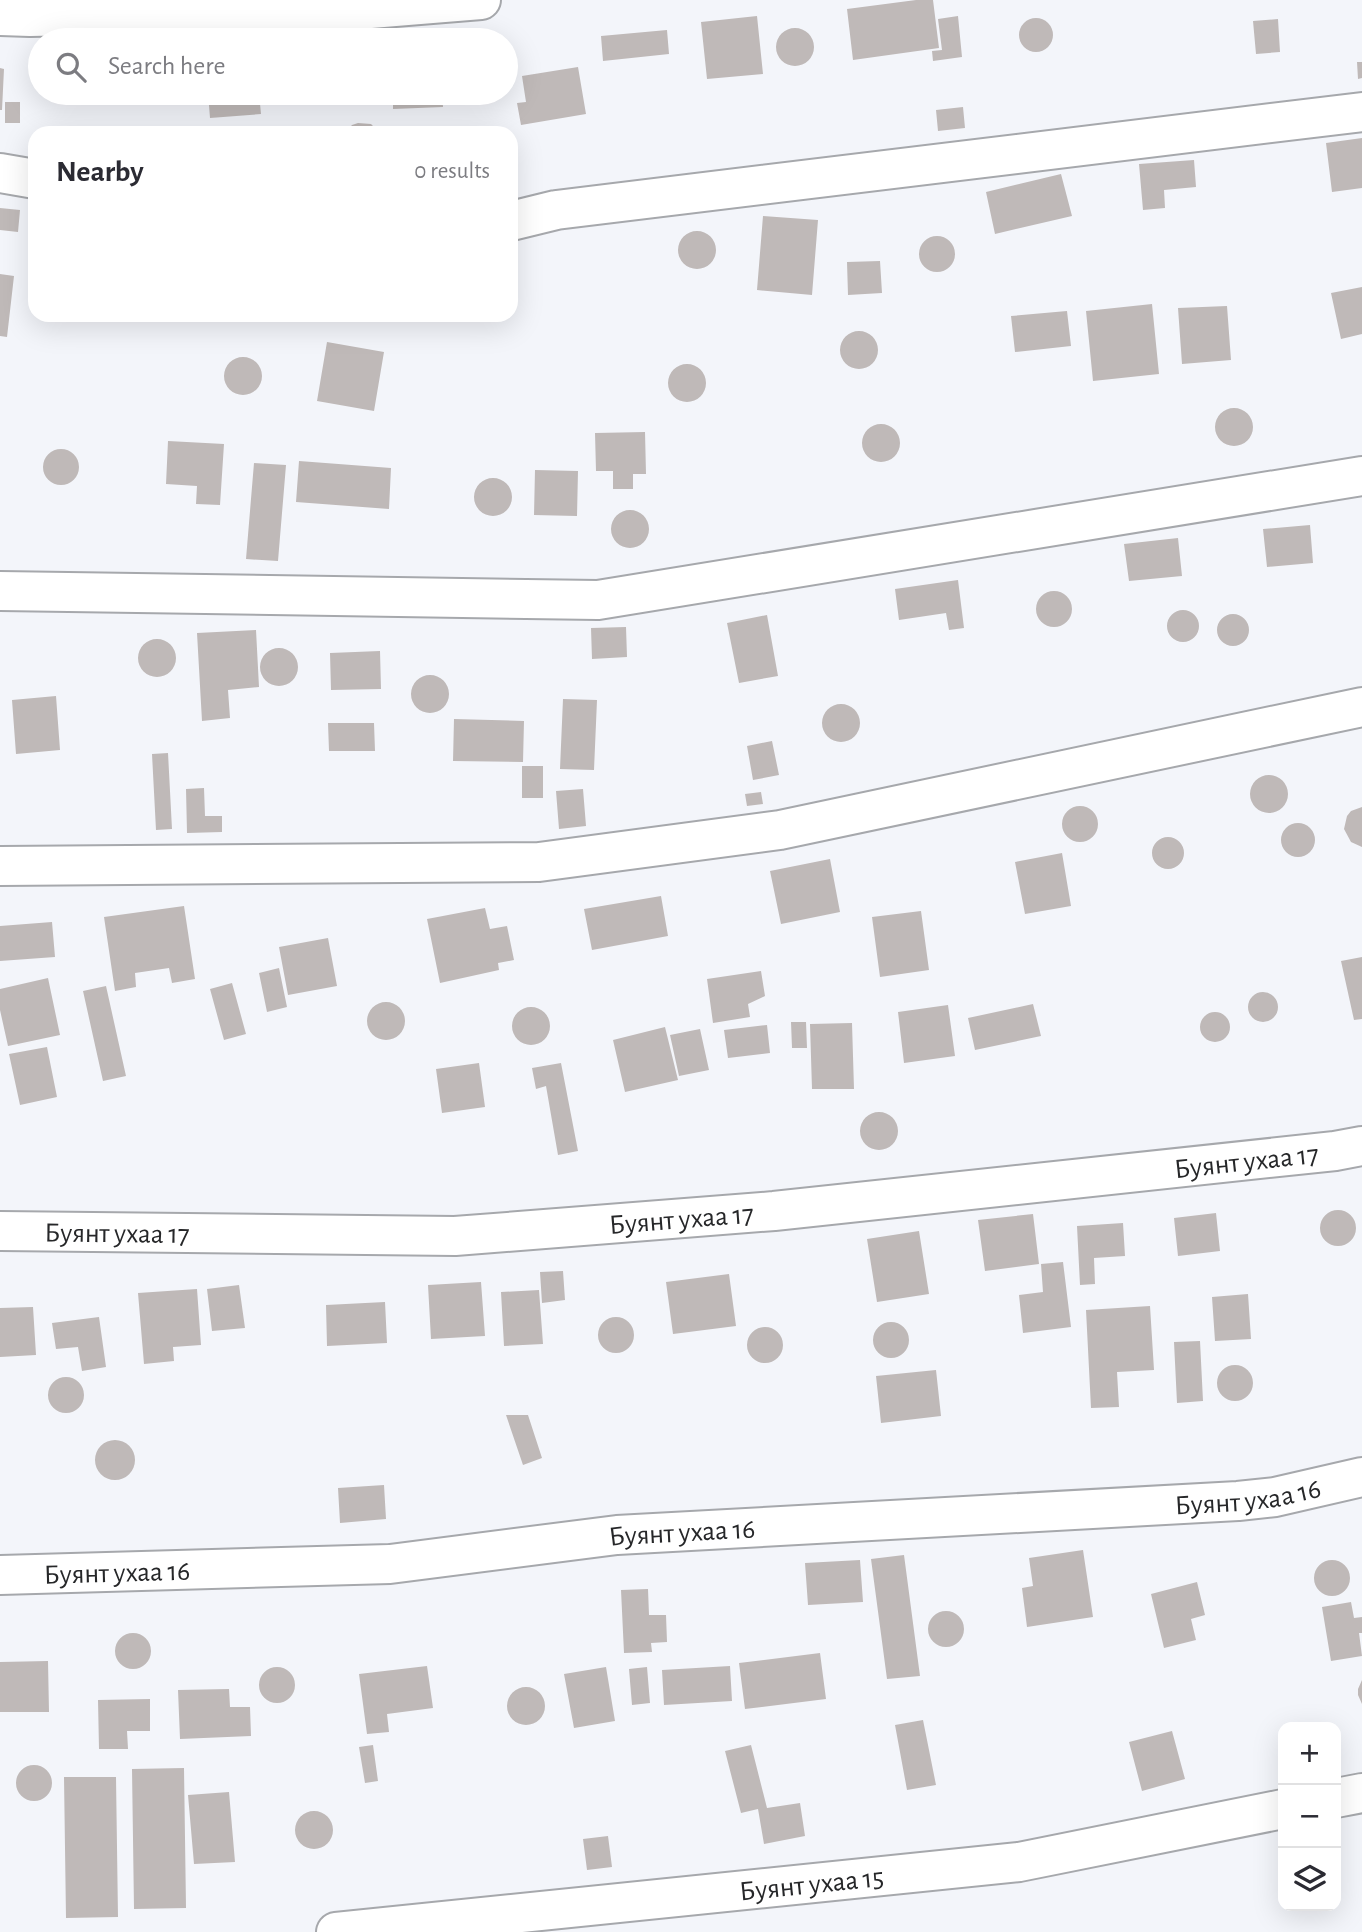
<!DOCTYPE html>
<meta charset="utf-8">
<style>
body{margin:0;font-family:"Alegreya Sans",sans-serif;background:#f7f7f7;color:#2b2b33}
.controls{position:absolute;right:21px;bottom:21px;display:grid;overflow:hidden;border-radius:14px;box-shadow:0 7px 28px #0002}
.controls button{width:63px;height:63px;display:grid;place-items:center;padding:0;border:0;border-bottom:2px solid #e1e1e2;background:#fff;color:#2b2b33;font:35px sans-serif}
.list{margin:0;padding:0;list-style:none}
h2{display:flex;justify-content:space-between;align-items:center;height:91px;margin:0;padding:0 28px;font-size:30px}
h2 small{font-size:23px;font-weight:400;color:#7c7c81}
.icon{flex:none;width:38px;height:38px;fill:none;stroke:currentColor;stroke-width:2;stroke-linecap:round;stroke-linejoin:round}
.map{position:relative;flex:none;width:1362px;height:1932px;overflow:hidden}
.search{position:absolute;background:#fff;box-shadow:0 7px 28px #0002;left:28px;top:28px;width:490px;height:77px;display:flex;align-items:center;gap:18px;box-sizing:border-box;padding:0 24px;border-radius:38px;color:#7c7c81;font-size:26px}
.panel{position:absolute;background:#fff;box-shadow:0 7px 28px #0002;left:28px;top:126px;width:490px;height:196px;border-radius:21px}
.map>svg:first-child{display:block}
.building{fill:#bfb9b8}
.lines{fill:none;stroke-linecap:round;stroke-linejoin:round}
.minor-casing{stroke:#a6a8ac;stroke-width:42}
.minor{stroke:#fff;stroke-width:38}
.labels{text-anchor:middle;stroke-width:6;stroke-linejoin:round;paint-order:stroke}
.street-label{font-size:28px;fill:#262729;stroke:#fff}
</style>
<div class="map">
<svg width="1362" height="1932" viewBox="0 0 1362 1932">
<rect width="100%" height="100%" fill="#f3f5fa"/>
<path class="building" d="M916,0H933L939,48L853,60L847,9Z
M757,16L763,74L707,79L701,22Z
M958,16L962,57L933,61L932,51L942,50L938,19Z
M1019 35a17 17 0 1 1 34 0a17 17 0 1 1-34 0Z
M1278,19L1280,52L1256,54L1253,21Z
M776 47a19 19 0 1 1 38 0a19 19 0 1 1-38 0Z
M667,30L669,54L603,61L601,36Z
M1357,62H1362V78L1358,79Z
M578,67L586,114L521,125L517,103L526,102L522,76Z
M0,68L4,69L2,110H0Z
M208,93H259L261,114L210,118Z
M371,93H388V105L371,104Z
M393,93H442L443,107L393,109Z
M5,102H20V123H5Z
M963,107L965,128L938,131L936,110Z
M358,123L371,124L380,133H345L352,125Z
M1362,138V188L1332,192L1326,143Z
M1194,160L1196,187L1164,190L1165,208L1143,210L1139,164Z
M1061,174L1072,216L995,234L986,192Z
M0,208L20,210L18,232L0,230Z
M763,216L818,220L812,295L757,290Z
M678 250a19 19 0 1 1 38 0a19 19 0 1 1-38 0Z
M919 254a18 18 0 1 1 36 0a18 18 0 1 1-36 0Z
M880,261L882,293L848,295L847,262Z
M0,274L14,276L7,337L0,336Z
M1362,287V334L1341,339L1331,293Z
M1152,304L1159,374L1093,381L1086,311Z
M1227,306L1231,360L1182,364L1178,308Z
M1067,311L1071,346L1015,352L1011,316Z
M156,315H190V320L156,317Z
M840 350a19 19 0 1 1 38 0a19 19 0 1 1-38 0Z
M327,342L384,352L374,411L317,401Z
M224 376a19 19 0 1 1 38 0a19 19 0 1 1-38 0Z
M668 383a19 19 0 1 1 38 0a19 19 0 1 1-38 0Z
M1215 427a19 19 0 1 1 38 0a19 19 0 1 1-38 0Z
M862 443a19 19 0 1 1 38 0a19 19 0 1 1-38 0Z
M645,432L646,474H633V489H613V471H596L595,433Z
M168,441L224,444L220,505L196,504L197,486L166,484Z
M43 467a18 18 0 1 1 36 0a18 18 0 1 1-36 0Z
M299,461L391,468L389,509L296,502Z
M254,463L286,465L278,561L246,559Z
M535,470L578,471L577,516L534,515Z
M474 497a19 19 0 1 1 38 0a19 19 0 1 1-38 0Z
M611 529a19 19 0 1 1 38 0a19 19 0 1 1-38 0Z
M1310,525L1313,563L1267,567L1263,529Z
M1178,538L1182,576L1129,581L1124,544Z
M958,580L964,628L949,630L946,613L899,620L895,589Z
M1036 609a18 18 0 1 1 36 0a18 18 0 1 1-36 0Z
M1167 626a16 16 0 1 1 32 0a16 16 0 1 1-32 0Z
M1217 630a16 16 0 1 1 32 0a16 16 0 1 1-32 0Z
M767,615L778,676L739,683L727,623Z
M626,627L627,657L592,659L591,628Z
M256,630L259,687L228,690L230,718L202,721L197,633Z
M138 658a19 19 0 1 1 38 0a19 19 0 1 1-38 0Z
M260 667a19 19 0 1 1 38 0a19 19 0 1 1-38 0Z
M380,651L381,689L331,690L330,653Z
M411 694a19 19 0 1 1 38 0a19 19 0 1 1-38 0Z
M56,696L60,750L16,754L12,700Z
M563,699L597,700L594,770L560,769Z
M822 723a19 19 0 1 1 38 0a19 19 0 1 1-38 0Z
M454,719L524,721L523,762L453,761Z
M328,723H374L375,751H329Z
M772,741L779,775L753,780L747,746Z
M168,753L172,829L156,830L152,754Z
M522,766H543V798H522Z
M1250 794a19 19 0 1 1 38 0a19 19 0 1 1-38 0Z
M204,788L205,816H222V832L187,833L186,789Z
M583,789L586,826L559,829L556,791Z
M761,792L763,804L747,806L745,794Z
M1062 824a18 18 0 1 1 36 0a18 18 0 1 1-36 0Z
M1362,807V847L1351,842L1344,829L1347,816L1351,811Z
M1281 840a17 17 0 1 1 34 0a17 17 0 1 1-34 0Z
M1152 853a16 16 0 1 1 32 0a16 16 0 1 1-32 0Z
M1062,853L1071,906L1025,914L1015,862Z
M830,859L840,912L781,924L770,871Z
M661,896L668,936L592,950L584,909Z
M184,906L195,979L172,983L169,968L135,973L136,987L115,991L104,917Z
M485,908L490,929L507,926L514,960L498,963L499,970L440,983L427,919Z
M921,911L929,970L880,977L872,917Z
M52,922L55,957L0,961V926Z
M328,938L337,986L288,995L279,947Z
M1362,957V1019L1354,1020L1341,961Z
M279,968L287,1007L267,1012L259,973Z
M761,971L765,996L748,1004L750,1017L713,1023L707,979Z
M48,978L60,1035L8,1046L0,1010V989Z
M232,983L246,1034L224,1040L210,989Z
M106,986L126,1076L103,1081L83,991Z
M1248 1007a15 15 0 1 1 30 0a15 15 0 1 1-30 0Z
M367 1021a19 19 0 1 1 38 0a19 19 0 1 1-38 0Z
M1033,1004L1041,1036L975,1050L968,1018Z
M948,1005L955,1056L904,1063L898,1012Z
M512 1026a19 19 0 1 1 38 0a19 19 0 1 1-38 0Z
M1200 1027a15 15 0 1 1 30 0a15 15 0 1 1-30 0Z
M791,1022H806L807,1048H792Z
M852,1023L854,1089H812L810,1024Z
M767,1025L770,1053L728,1058L724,1030Z
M665,1027L678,1080L625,1092L613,1040Z
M700,1029L709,1070L679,1076L670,1035Z
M47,1047L57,1097L20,1105L9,1054Z
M479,1063L485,1107L442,1113L436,1069Z
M561,1063L578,1151L558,1155L546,1086L536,1089L532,1068Z
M860 1131a19 19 0 1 1 38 0a19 19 0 1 1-38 0Z
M1320 1228a18 18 0 1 1 36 0a18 18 0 1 1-36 0Z
M1216,1213L1220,1251L1178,1256L1174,1218Z
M1033,1214L1039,1264L985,1271L978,1220Z
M1123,1223L1125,1256L1094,1258L1095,1284L1080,1285L1077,1226Z
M919,1231L929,1294L877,1302L867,1239Z
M1063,1262L1071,1327L1023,1333L1019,1295L1043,1292L1041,1264Z
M563,1271L565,1300L542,1303L540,1272Z
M729,1274L736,1326L673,1334L666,1282Z
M481,1282L485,1336L431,1339L428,1285Z
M239,1285L245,1328L212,1331L207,1289Z
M197,1289L201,1345L173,1347L174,1361L144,1364L138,1293Z
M539,1290L543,1344L504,1346L501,1292Z
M1248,1294L1251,1339L1215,1341L1212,1297Z
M385,1302L387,1343L327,1346L326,1305Z
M1150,1306L1154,1370L1117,1372L1119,1407L1091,1408L1086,1310Z
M33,1307L36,1355L0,1357V1308Z
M598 1335a18 18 0 1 1 36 0a18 18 0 1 1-36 0Z
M99,1317L106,1367L82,1371L78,1347L56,1349L52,1323Z
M873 1340a18 18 0 1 1 36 0a18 18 0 1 1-36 0Z
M747 1345a18 18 0 1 1 36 0a18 18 0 1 1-36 0Z
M1200,1341L1203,1401L1177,1403L1174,1342Z
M1217 1383a18 18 0 1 1 36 0a18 18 0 1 1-36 0Z
M936,1370L941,1416L881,1423L876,1376Z
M48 1395a18 18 0 1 1 36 0a18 18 0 1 1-36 0Z
M506,1415H528L542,1458L523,1465Z
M95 1460a20 20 0 1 1 40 0a20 20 0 1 1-40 0Z
M384,1485L386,1519L340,1523L338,1488Z
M1083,1550L1093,1617L1027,1627L1022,1588L1033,1586L1029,1558Z
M904,1555L920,1676L887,1679L871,1559Z
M1314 1578a18 18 0 1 1 36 0a18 18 0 1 1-36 0Z
M860,1560L863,1602L808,1605L805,1563Z
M1197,1582L1205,1615L1191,1619L1196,1640L1164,1648L1151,1594Z
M648,1589L649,1615H666L667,1642L651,1643L652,1652L624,1653L621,1590Z
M1351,1602L1354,1618L1362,1617V1633H1359L1362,1656L1331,1661L1322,1607Z
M928 1629a18 18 0 1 1 36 0a18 18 0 1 1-36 0Z
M115 1651a18 18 0 1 1 36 0a18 18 0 1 1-36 0Z
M820,1653L826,1699L745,1709L739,1663Z
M48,1661L49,1712H0V1662Z
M427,1666L433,1708L387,1714L389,1732L367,1734L359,1674Z
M730,1666L732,1701L664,1705L662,1670Z
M259 1685a18 18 0 1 1 36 0a18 18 0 1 1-36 0Z
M606,1667L615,1721L574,1728L564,1674Z
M647,1667L650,1703L632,1705L629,1669Z
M1362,1680V1704L1358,1695V1689Z
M507 1706a19 19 0 1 1 38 0a19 19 0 1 1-38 0Z
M229,1689L230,1707H250L251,1736L180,1739L178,1690Z
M150,1699V1731H127L128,1749H99L98,1700Z
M923,1720L936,1785L907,1790L895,1725Z
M1172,1731L1185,1779L1142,1791L1129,1742Z
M373,1745L378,1781L365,1783L359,1747Z
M751,1745L767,1808L800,1803L805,1836L764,1844L758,1809L741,1813L725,1751Z
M16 1783a18 18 0 1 1 36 0a18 18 0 1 1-36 0Z
M184,1768L186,1908L134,1909L132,1769Z
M64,1777H116L118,1917L66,1918Z
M229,1792L235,1862L194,1864L188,1795Z
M295 1830a19 19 0 1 1 38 0a19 19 0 1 1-38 0Z
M608,1836L612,1867L587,1870L583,1839Z"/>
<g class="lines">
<g class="minor-casing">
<g id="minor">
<path d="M0,16L30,17L358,10L481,0"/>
<path d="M0,173L35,179"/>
<path d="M511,221L556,210L1362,112"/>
<path d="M0,591L598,600L1362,476"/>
<path d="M0,866L539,862L780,830L1362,707"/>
<path id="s1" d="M0,1231L455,1236L774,1211L1335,1151L1362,1146"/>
<path id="s2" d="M0,1575L390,1564L617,1535L1238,1501L1275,1497L1362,1477"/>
<path d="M1336,1798L1362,1793"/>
<path id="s3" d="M336,1932L1019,1862L1283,1809"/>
</g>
</g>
<use href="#minor" class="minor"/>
</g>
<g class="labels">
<g class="street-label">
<text dy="10" stroke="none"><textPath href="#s1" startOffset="1250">Буянт ухаа 17</textPath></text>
<text dy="10" stroke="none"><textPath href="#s1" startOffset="682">Буянт ухаа 17</textPath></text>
<text dy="10" stroke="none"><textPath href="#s1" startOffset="117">Буянт ухаа 17</textPath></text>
<text dy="10" stroke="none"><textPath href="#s2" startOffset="1251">Буянт ухаа 16</textPath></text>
<text dy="10" stroke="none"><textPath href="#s2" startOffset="684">Буянт ухаа 16</textPath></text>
<text dy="10" stroke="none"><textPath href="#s2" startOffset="117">Буянт ухаа 16</textPath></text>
<text dy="10" stroke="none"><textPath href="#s3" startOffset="478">Буянт ухаа 15</textPath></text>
</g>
</g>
</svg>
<div class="controls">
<button>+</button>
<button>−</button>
<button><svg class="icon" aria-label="layers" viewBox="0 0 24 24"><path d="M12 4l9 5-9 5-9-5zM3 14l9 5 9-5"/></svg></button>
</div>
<div class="search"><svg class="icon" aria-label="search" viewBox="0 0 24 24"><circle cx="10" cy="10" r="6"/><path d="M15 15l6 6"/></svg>Search here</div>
<section class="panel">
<h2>Nearby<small>0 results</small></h2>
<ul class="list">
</ul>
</section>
</div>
